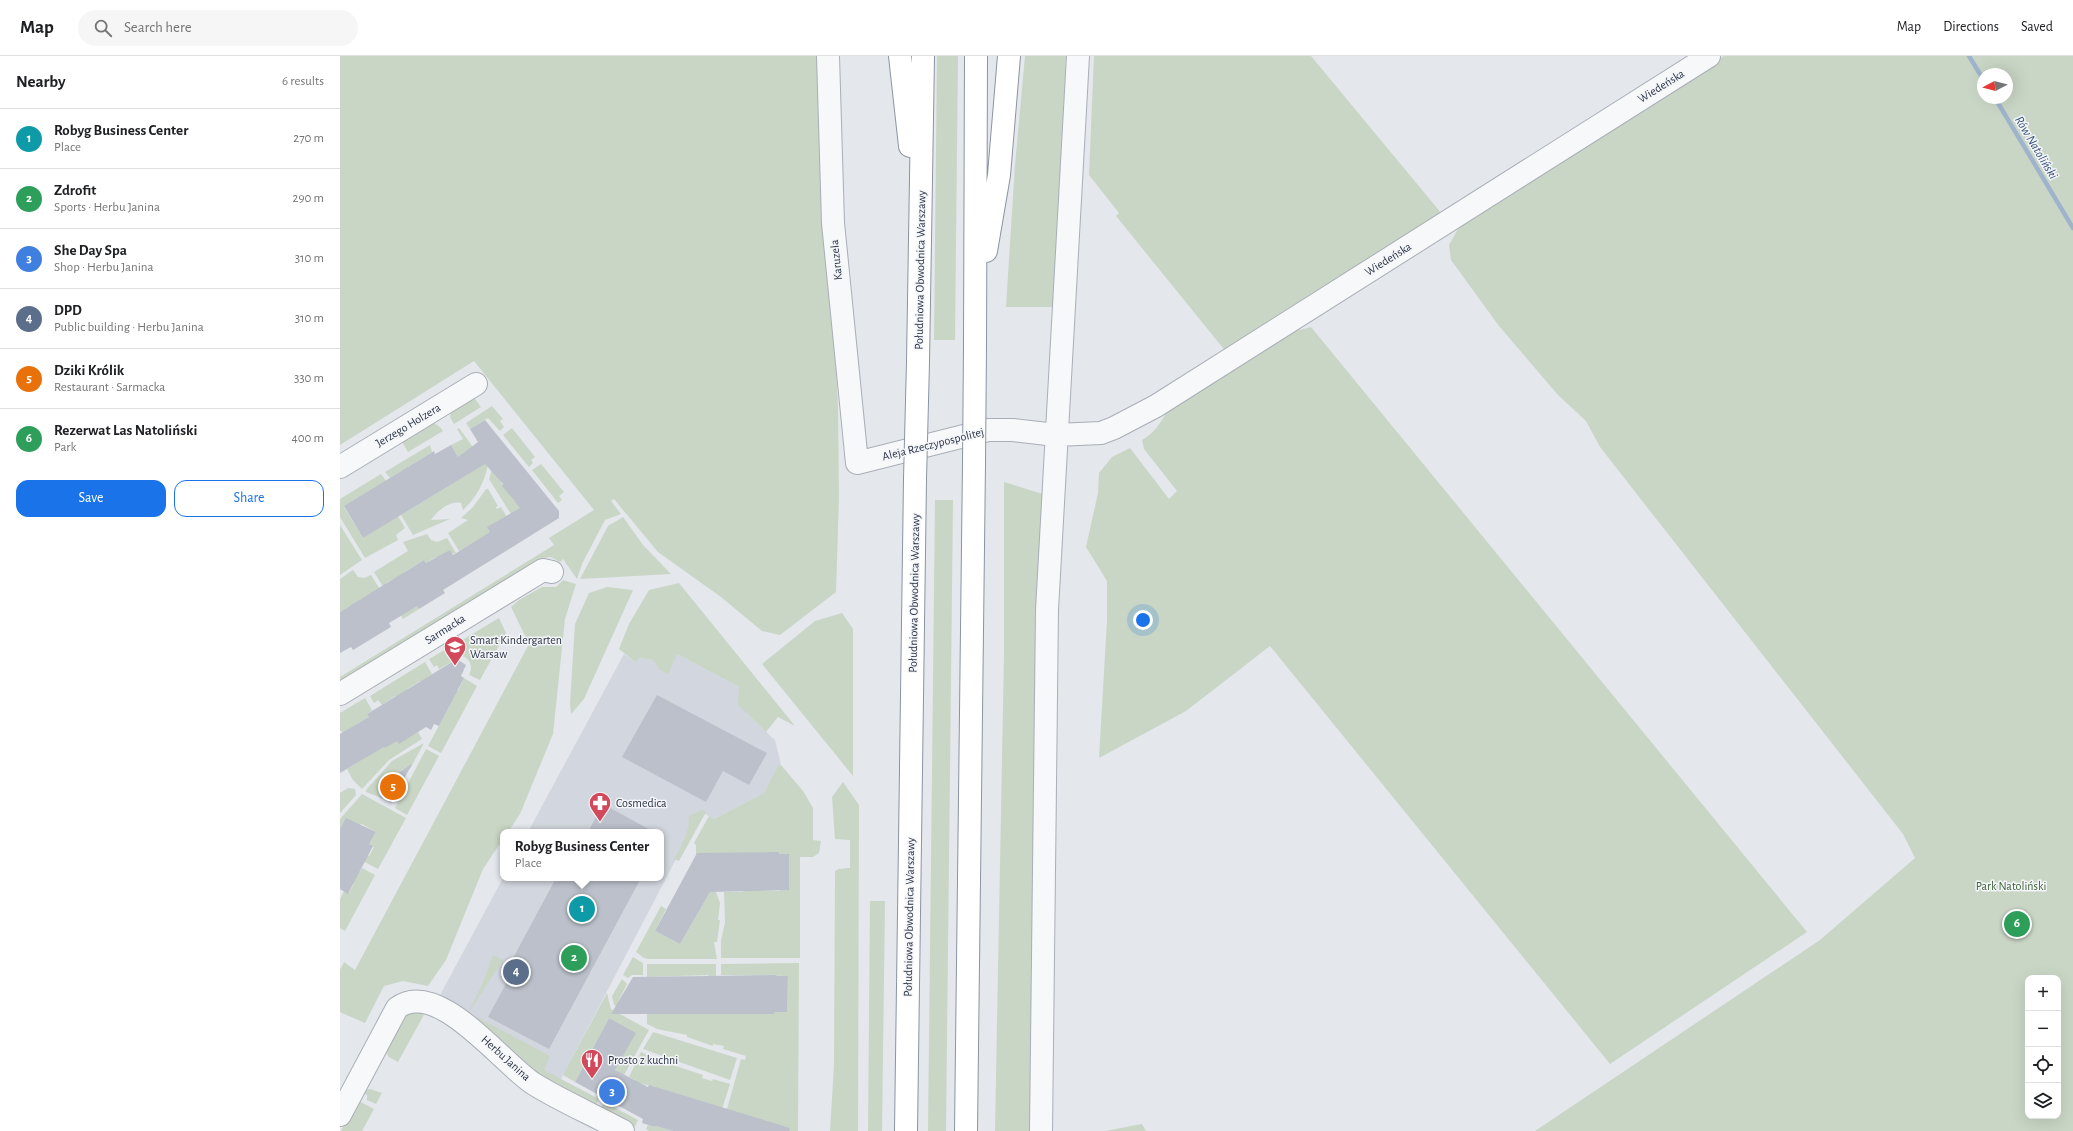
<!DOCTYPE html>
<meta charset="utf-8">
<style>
body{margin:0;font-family:"Alegreya Sans",sans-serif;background:#f6f6f6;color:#202124}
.controls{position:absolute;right:12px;bottom:12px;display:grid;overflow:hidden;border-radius:8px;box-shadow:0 4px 16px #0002}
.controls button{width:36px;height:36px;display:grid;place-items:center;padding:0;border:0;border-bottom:1px solid #e0e0e0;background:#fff;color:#202124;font:20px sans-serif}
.compass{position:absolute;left:1637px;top:12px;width:36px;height:36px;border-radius:50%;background:#fff;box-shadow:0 4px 16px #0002;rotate:263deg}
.you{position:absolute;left:803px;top:564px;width:14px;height:14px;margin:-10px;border:3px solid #fff;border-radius:50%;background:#1a73e8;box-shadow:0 0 0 6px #1a73e833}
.badge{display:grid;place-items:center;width:26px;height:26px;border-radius:50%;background:#1a73e8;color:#fff;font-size:13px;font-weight:700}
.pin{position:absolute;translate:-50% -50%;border:2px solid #fff;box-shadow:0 1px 4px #0006}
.popup{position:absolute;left:160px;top:773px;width:164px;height:52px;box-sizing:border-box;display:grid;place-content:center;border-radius:8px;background:#fff;filter:drop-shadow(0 1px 3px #0005);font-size:13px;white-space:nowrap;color:#757577}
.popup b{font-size:15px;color:#202124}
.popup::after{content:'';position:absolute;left:50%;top:100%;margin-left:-8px;border:8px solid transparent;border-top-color:#fff}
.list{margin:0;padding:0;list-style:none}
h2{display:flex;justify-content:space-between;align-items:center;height:52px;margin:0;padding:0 16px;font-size:17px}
h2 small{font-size:13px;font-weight:400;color:#757577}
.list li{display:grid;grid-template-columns:26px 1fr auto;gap:12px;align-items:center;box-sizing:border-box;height:60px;padding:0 16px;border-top:1px solid #e0e0e0}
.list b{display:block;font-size:15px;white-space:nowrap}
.list p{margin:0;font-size:13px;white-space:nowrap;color:#757577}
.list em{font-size:13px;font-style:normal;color:#757577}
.actions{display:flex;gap:8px;padding:12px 16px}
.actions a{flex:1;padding:9px 0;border:1px solid #1a73e8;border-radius:12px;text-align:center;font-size:14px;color:#1a73e8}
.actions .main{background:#1a73e8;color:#fff}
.icon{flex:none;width:22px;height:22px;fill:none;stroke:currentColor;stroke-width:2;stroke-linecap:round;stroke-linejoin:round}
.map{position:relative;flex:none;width:1733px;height:1075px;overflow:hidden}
header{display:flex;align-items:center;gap:24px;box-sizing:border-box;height:56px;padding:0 20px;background:#fff;border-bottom:1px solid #e0e0e0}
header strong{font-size:19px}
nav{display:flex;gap:22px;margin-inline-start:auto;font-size:14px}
.search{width:280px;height:36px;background:#f6f6f6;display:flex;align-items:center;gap:10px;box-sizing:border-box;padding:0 14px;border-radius:22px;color:#757577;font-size:15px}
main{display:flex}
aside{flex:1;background:#fff}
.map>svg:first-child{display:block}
.built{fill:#d2d6de}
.green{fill:#c9d6c5;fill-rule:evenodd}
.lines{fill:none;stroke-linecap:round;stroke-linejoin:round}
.stream{stroke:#9fb4cc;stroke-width:4.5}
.building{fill:#bbc0ca}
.minor-casing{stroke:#a9aeb7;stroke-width:24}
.highway-casing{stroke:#8b94a3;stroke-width:24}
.minor{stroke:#f7f8fa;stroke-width:22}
.highway{stroke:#fff;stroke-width:22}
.highway-bridge-casing{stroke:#8b94a3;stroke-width:24;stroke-linecap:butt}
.highway-bridge{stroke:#fff;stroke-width:22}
.labels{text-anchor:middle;stroke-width:3;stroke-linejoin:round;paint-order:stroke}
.street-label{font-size:12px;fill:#2b3445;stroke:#f4f6f9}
.poi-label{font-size:12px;fill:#2b3445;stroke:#f4f6f9;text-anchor:start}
.park-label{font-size:12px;fill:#3f6138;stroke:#f4f6f9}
.water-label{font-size:13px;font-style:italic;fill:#34527a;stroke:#f4f6f9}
</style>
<header>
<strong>Map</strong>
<div class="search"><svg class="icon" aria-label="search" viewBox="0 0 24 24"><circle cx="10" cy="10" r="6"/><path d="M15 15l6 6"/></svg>Search here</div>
<nav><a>Map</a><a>Directions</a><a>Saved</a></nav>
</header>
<main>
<aside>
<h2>Nearby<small>6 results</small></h2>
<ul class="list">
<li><span class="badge" style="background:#0f9aa8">1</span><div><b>Robyg Business Center</b><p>Place</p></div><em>270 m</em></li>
<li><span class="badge" style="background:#2e9e5b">2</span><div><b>Zdrofit</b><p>Sports · Herbu Janina</p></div><em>290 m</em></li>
<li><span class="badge" style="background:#3f7fe0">3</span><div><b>She Day Spa</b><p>Shop · Herbu Janina</p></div><em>310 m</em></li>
<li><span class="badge" style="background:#5c6f8a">4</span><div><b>DPD</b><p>Public building · Herbu Janina</p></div><em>310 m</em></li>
<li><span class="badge" style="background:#e8710a">5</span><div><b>Dziki Królik</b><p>Restaurant · Sarmacka</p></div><em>330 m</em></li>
<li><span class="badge" style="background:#2e9e5b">6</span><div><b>Rezerwat Las Natoliński</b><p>Park</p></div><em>400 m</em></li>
</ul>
<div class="actions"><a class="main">Save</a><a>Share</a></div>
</aside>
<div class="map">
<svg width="1733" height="1075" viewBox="0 0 1733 1075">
<rect width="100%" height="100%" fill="#e4e7ec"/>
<path class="built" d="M284,598L295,606L300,602L313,604L319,613L337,598L399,631L407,658L435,684L441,709L438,711L424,737L374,763L362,756L347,782L217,1031L99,941L163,822H321V776H188Z"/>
<path class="green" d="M0,0H481L498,351L499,440L496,536L440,579L422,575L381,541L318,496L274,443L271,445L281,458L265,464L242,508L237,523L223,503L220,506L211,501L203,502L0,626V621L214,489L209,482L254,454L134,305L0,389Z
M597,0H618L615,284H594Z
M685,0H726L714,251H666L675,109Z
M754,0H971L1102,158L887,297L776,160L779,157L749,119Z
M1384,0H1733V1075H1195L1480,884L1575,802L1563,778L1260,391L1246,365L1218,339L1159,270L1111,204L1109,189L1119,171L1319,40ZM1643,18H1667V42H1643ZM1688,922H1718V1060H1688Z
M971,271L1467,876L1270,1008L930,590L846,655L759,702L767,564V525L746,491L758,437L759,417L772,401L790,392L829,443L837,435L804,393L802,384C814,377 821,367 827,355L948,277Z
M132,339L141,351L114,368L110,361L111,356Z
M152,350L163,363L160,365L164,371L160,375L148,362L130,373L126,367Z
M92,366L100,371L103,375L68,396L61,384Z
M119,372L146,409L148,408C145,426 136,442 123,454L121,447C110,444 97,455 91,464L110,463L73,479L61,459L128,418L111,389L123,383L117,373Z
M172,372L195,401L191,404L193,407L189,411L163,379Z
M90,389L92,396L50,422L45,416Z
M201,408L224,436L219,440L222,444L218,447L192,414Z
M152,413L173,444L186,454L174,463L149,423Z
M41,418L46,425L4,451L23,482L58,460L65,472L56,479L58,484L25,502L0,461V443Z
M664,426L706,439L694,1075H655L664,597Z
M146,433H148L158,450L156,451L157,453L161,451L170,466L165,461L148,471L151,477L119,495L108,477L128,464L121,462L133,451Z
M595,444H613L606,1075H588Z
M283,461L303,489L331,518L240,523L268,470Z
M0,469L22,504L0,519Z
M87,478L91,484L97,486L107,482L116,497L94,502L86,507L84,504L64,516L59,524L57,521L46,527L52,538L68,555L77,550L79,553L63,563L34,516L68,495L63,486Z
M13,514L18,521L24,522L31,519L43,538L36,534V536C25,539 17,545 10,554L8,551L0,556V523Z
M223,524L236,528L225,563L213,678L180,758L168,776H163V783L143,813L106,904L88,930L63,925L44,930L25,967L0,956V914L4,906L15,914L189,588L171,551L179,544L202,531H216Z
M339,527L455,670L438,661L426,676L398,649L399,631L337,598L328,618L319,613L313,604L300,602L295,606L279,593L289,568L309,534Z
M267,531L293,534L244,643L231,658L230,647L235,568L249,537Z
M502,557L513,573V720L422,608L475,565Z
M159,562L166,577L140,624L129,619C134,609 129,601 119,599L114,589Z
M108,592L117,603L99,613L97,609L94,611L89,603Z
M85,606L92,618L82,626L80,625L67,633L70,637L58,645L55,640L42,649L38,644L34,647L30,640Z
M124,622L137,630L101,697L88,690L109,651L113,632L118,635Z
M25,642L32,654L27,658L29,661L3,677L0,674V657Z
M78,676L82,683L49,704L22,733L13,724L7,713L27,701L42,688L45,692L56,683L59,687Z
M84,687L70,713L67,711L50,722L39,741L26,736V734L52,705Z
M86,693L99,700L67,759L55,752Z
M441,709L463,735L473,752V784L481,785L479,797L473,801H460V902H381V884L385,867L384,836H403L404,834L440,835L439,797L356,799V789L354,787L369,760L374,763L424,737L438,710Z
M503,726L519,749L518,1075H490L494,1009L495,815L499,813L510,812V784L495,783L492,741Z
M8,732L15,733L16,739L0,757V737Z
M22,738L66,762L38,813L21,804L24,798L29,800L34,791L29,788L36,776L22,768L0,773V763Z
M362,754L366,756L339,805L334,803C343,788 349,778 349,760Z
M22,812L35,819L5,875L0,872V843L4,835L9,837L14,828L9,825L15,814L20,816Z
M370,836H376L380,847L378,864H380L377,886H374L377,903H309L304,902L296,896L321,850L326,853L315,875L340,888Z
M530,845H545L542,1075H528Z
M153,899L163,904L127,959L142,929Z
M293,901L303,907V919H292L288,922L283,919Z
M459,907L458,1075H446L387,1053L401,1003L405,1004L406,1000L383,993L384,990L373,988V990L347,981V979L317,973L307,968V958L331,957V958H344L345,957L355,958H434V956H447L448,920L381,919V908Z
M307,908H376V921H369L368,919L307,921Z
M282,923L287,928L278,946L288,951L285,956L274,949L272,940Z
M267,937L271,953L309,974L284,1019L275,1014L295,977L269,962L235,1026L223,1019Z
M86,955L58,1006L49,1001L45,995L62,960L68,957Z
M137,961L210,1000L204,1014L259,1043L255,1051L201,1023L135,964Z
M313,976L397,1002L390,1024L303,993Z
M301,996L316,1003L315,1007L327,1010L330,1008L363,1019L362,1022L372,1025L373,1023L390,1028L382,1053L380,1051L316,1033V1031L294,1026L295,1024L289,1021Z
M30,1033L42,1037L36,1048L27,1044V1039L21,1036Z
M17,1044L34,1053L22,1075H1Z
M264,1046L298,1064L294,1072L260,1054Z
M802,1068L806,1075H765Z
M308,1069L315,1071L316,1070L333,1075H309L306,1073Z"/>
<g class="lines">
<path class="stream" d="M1629,0L1643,23
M1655,42L1733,172"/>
</g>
<path class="building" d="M145,364L219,455V462L103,534L105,537L79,553L77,550L59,561L49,567L51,571L13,594L11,591L0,597V556L84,504L86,507L110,494L113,499L150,476L147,471L180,452L162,430L163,428L145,408L23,482L4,450L94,395L95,398L111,389L118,401L138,386L130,373Z
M117,603L126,609L121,620L124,622L99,670L94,668L91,674L86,671L59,688L57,685L45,692L44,691L0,717V678L29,661L27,658Z
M317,639L427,697L409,729L383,715L366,746L282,701Z
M72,708L51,747L39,741L50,722Z
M263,748L314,776H248Z
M6,762L36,776L29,788L33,790L8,838L0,833V773Z
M439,796V798H449V834L370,836L340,888L315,875L357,797Z
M216,822H301L209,993L148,961L169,922L164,919Z
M436,919L437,920H448L447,956H434V958H271L293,921Z
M269,962L296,977L275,1014L308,1031L309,1029L450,1072L449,1075H333L316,1070L315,1071L302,1067L303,1063L235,1026Z"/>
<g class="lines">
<g class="minor-casing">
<path id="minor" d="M488,0L493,167L517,407L648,374H673L716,379L761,377L774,372L816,350L1369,0
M0,411L136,328
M0,638L203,514L212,516
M0,1059L57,952C98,921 163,1009 194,1028C223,1046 254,1059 283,1075
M701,1075L707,554L738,0"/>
</g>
<g class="highway-casing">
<path id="highway" d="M560,0L570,90
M646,195L659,119L669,0
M635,290L636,0
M578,306L583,0
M566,1075L575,423
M626,1075L634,407"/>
</g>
<use href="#minor" class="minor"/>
<use href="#highway" class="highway"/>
<g class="highway-bridge-casing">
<path id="highway-bridge" d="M634,407L635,290
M575,423L578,306"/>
</g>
<use href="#highway-bridge" class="highway-bridge"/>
</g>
<defs>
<g id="school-pin" transform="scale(1.15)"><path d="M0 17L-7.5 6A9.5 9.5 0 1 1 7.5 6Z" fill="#d1495b" stroke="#f4f6f9"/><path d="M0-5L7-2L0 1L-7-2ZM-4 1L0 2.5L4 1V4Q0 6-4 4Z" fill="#fff"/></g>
<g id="pharmacy-pin" transform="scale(1.15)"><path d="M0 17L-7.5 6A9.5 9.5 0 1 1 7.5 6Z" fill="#d1495b" stroke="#f4f6f9"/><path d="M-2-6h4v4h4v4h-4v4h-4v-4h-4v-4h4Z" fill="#fff"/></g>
<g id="restaurant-pin" transform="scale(1.15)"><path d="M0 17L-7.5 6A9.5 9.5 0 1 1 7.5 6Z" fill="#d1495b" stroke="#f4f6f9"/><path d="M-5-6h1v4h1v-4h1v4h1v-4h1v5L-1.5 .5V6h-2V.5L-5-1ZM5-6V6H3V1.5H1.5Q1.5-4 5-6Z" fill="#fff"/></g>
</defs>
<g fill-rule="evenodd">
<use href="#school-pin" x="115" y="591"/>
<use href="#pharmacy-pin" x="260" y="747"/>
<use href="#restaurant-pin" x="252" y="1004"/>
</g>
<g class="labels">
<g class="street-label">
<text transform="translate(1321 30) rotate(-32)" y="4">Wiedeńska</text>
<text transform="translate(1048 203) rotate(-32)" y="4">Wiedeńska</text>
<text transform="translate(496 204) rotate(-96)" y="4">Karuzela</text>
<text transform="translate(580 214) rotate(-89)" y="4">Południowa Obwodnica Warszawy</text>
<text transform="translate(68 369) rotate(-31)" y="4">Jerzego Holzera</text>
<text transform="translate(593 388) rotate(-14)" y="4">Aleja Rzeczypospolitej</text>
<text transform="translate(574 537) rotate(-89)" y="4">Południowa Obwodnica Warszawy</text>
<text transform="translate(105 573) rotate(-32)" y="4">Sarmacka</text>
<text transform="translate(569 861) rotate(-89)" y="4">Południowa Obwodnica Warszawy</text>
<text transform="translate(166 1002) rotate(42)" y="4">Herbu Janina</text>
</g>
<g class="poi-label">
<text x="130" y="588">Smart Kindergarten<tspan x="130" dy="14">Warsaw</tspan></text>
<text x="276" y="751">Cosmedica</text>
<text x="268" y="1008">Prosto z kuchni</text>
</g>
<g class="park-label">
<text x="1671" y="834">Park Natoliński</text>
</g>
<g class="water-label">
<text transform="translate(1697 91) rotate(59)" y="5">Rów Natoliński</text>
</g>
</g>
</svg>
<div class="controls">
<button>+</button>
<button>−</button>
<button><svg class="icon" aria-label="locate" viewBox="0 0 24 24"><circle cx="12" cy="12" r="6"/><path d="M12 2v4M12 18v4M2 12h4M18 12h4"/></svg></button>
<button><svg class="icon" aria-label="layers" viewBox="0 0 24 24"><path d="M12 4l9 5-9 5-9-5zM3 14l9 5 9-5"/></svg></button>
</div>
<svg class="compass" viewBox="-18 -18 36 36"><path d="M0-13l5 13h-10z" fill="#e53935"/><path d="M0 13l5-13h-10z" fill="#757577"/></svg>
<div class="you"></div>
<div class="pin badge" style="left:242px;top:853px;background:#0f9aa8">1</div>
<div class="popup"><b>Robyg Business Center</b>Place</div>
<div class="pin badge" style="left:234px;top:902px;background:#2e9e5b">2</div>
<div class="pin badge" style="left:272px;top:1036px;background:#3f7fe0">3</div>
<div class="pin badge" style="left:176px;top:916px;background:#5c6f8a">4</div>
<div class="pin badge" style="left:53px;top:731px;background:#e8710a">5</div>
<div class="pin badge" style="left:1677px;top:868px;background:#2e9e5b">6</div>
</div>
</main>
